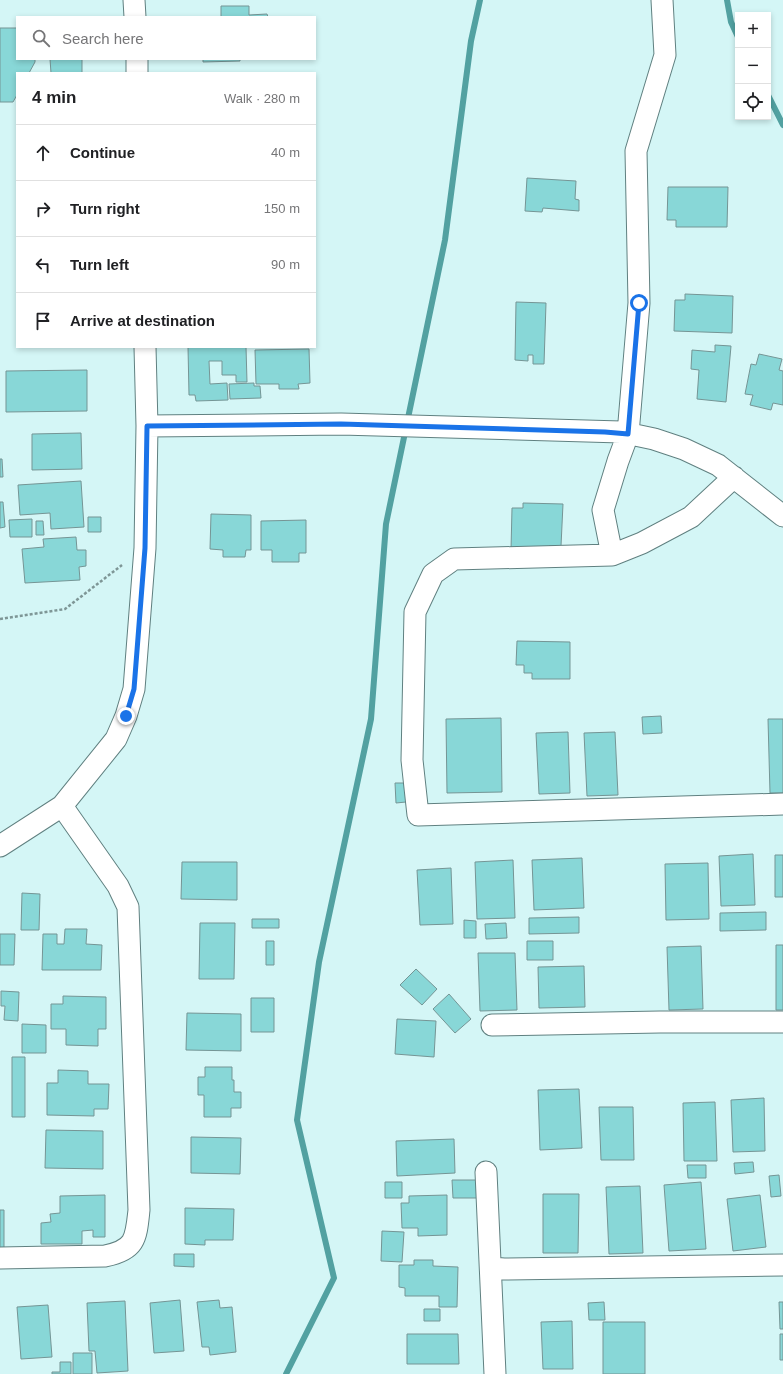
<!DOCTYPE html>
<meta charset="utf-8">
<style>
body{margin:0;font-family:Helvetica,sans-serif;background:#f2f2f2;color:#202124}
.controls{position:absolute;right:12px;top:12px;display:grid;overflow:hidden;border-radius:0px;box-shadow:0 2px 6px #0003}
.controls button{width:36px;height:36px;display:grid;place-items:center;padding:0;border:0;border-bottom:1px solid #e0e0e0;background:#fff;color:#202124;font:20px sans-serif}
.stop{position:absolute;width:12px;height:12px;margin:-9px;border:3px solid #1a73e8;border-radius:50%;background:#fff}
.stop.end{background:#1a73e8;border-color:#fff;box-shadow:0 1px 4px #0008}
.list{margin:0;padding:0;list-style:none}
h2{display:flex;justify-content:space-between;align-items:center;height:52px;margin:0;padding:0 16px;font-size:17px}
h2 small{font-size:13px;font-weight:400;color:#757577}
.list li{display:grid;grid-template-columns:26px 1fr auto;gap:12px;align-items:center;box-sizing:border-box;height:56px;padding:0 16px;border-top:1px solid #e0e0e0}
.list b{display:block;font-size:15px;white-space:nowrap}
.list em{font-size:13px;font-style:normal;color:#757577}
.icon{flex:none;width:22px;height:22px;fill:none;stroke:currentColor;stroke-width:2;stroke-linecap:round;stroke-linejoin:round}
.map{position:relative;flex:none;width:783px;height:1374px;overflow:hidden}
.search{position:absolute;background:#fff;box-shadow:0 2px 6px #0003;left:16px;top:16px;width:300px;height:44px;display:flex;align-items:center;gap:10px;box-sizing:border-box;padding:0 14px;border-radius:0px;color:#757577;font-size:15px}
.panel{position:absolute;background:#fff;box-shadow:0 2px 6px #0003;left:16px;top:72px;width:300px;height:276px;border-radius:0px}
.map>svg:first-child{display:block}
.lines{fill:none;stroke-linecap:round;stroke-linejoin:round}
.stream{stroke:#52a1a1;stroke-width:6}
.building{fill:#88d7d7;stroke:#759595}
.minor-casing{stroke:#608080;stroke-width:23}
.path{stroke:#7e9696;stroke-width:2.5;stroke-dasharray:3 2;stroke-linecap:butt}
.minor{stroke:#fff;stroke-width:21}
.route{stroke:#1a73e8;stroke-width:5}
</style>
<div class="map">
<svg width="783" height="1374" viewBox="0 0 783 1374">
<rect width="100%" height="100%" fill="#d4f6f6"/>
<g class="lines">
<path class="stream" d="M727,0L731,22L738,37
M768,95L783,125
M286,1374L334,1278L297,1120L319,962L371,719L386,524L445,240L471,41L480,0"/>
</g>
<path class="building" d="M221,6H249V15L267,14L268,17H221Z
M0,28H17V59H35V62L29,73H17V95L13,102H0Z
M50,59H82V73H51Z
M203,59H240V61L203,62Z
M527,178L576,181L575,199L579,200V211L543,208L542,212L525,211Z
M668,187H728L727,227H676V220H667Z
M685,294L733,296L732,333L674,331L675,300H685Z
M516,302L546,303L544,364H533V355H528V361L515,360Z
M715,345L731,346L726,402L697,399L699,370L691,369L692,350L715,352Z
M188,347H246L247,382H236V375H222V361H209L210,384L227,383L228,400L196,401L195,395H189Z
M309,349L310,383L298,384L299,389H279V384H256L255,350Z
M759,354L782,359L779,370L783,371V405L773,403L771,410L750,405L753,395L745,394L751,364L756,365Z
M87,370V411L6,412V371Z
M254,383V386H260L261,398L230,399L229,384Z
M81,433L82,469L32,470V434Z
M0,459H2L3,477H0Z
M81,481L84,527L51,529L50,513L20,515L18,485Z
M0,502H3L5,527L0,528Z
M523,503L563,504L561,546H549L551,551L511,550L512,508H523Z
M211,514L251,515V550H246L245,557H223V550L210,549Z
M88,517H101V532H88Z
M32,519V537H10L9,520Z
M306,520V553H299V562H272V550H261V521Z
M36,521H43L44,535H36Z
M76,537L77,550H86V566L79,567L80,580L25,583L22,549L44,547L43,539Z
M517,641L570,642V679H532V673H524V665H516Z
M661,716L662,733L643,734L642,717Z
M501,718L502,792L447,793L446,719Z
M768,719H783V793H770Z
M568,732L570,793L539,794L536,733Z
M615,732L618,795L587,796L584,733Z
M395,783H405L406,802L396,803Z
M753,854L755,905L721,906L719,856Z
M775,855H783V897H775Z
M582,858L584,908L534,910L532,860Z
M513,860L515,918L477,919L475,862Z
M182,862H237V900L181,899Z
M708,863L709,919L666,920L665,864Z
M451,868L453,924L420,925L417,870Z
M22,893L40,894L39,930H21Z
M766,912V930L720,931V913Z
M579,917V933L529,934V918Z
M252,919H279V928H252Z
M464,920L476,921V938H464Z
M200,923H235L234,979H199Z
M506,923L507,938L486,939L485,924Z
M65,929H87L86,944L102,945L101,970H42L43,934H57V944H64Z
M0,934H15L14,965H0Z
M266,941H274V965H266Z
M527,941H553V960H527Z
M776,945H783V1010H776Z
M701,946L703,1009L669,1010L667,947Z
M478,953H515L517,1010L480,1011Z
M584,966L585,1007L539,1008L538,967Z
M416,969L437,989L422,1005L400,985Z
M1,991L19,992L18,1021L4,1020L5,1006H1Z
M449,994L471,1019L455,1033L433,1009Z
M63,996L106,997V1029H98V1046L66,1045V1029H51V1004H63Z
M251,998H274V1032H251Z
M187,1013L241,1014V1051L186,1050Z
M397,1019L436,1021L434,1057L395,1054Z
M22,1024L46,1025V1053H22Z
M12,1057H25V1117H12Z
M205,1067H232V1080H234V1092H241V1108H231V1117H204V1095H198V1077H205Z
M58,1070L88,1071V1084H109L108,1109H94V1116L47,1115V1083H58Z
M579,1089L582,1148L540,1150L538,1090Z
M764,1098L765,1151L733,1152L731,1100Z
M715,1102L717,1161H684L683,1103Z
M599,1107H633L634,1160H601Z
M46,1130L103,1131V1169L45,1168Z
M191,1137L241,1138L240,1174L191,1173Z
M454,1139L455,1173L397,1176L396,1141Z
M753,1162L754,1172L735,1174L734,1163Z
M687,1165H706V1178H688Z
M779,1175L781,1196L771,1197L769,1176Z
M452,1180H479V1198H453Z
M385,1182H402V1198H385Z
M701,1182L706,1249L669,1251L664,1185Z
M640,1186L643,1253L609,1254L606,1187Z
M543,1194H579L578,1253H543Z
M105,1195V1237H93V1230L82,1231V1244H41V1223L51,1222L50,1214L60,1213V1196Z
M447,1195V1235L418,1236V1228H402L401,1203H409V1196Z
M760,1195L766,1247L733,1251L727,1199Z
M185,1208L234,1209L233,1240H205V1245L185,1244Z
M0,1210H4V1249H0Z
M382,1231L404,1232L402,1262L381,1261Z
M174,1254H194V1267L174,1266Z
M414,1260H433V1266L458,1267L457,1307H439V1296H405V1288L399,1287V1265H414Z
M180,1300L184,1351L154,1353L150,1303Z
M219,1300L220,1308L232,1307L236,1352L210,1355L209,1347H202L197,1302Z
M125,1301L128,1371L97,1373L95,1351H89L87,1303Z
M604,1302L605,1320H589L588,1303Z
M779,1302H783V1329H780Z
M48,1305L52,1357L21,1359L17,1307Z
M424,1309H440V1321H424Z
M572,1321L573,1369H543L541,1322Z
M603,1322H645V1374H603Z
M407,1334H458L459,1364H407Z
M780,1334H783V1360H780Z
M73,1353H92V1374H73Z
M60,1362H71V1374H52V1372H60Z"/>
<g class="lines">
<g class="minor-casing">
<path id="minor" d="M134,0L135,17
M137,59V73
M147,426L341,424L621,432L654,439L684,449L718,465L783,516
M734,477L691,517L642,543L612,555L454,559L433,574L415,612L412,760L418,815L783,804
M612,555L603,510L618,461L628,434L639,303L636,151L665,55L662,0
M0,846L62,806L116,739L126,716L134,689L145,548L147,426L145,347
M492,1025L660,1022H783
M486,1172L495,1374
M0,1258L105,1256C136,1250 136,1238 139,1210L128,907L118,886L62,806
M491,1268L504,1269L783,1265"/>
</g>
<path class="path" d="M0,619L65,609L122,565"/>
<use href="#minor" class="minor"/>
</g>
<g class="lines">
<path class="route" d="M126,716L134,689L145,548L147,426L341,424L605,432L628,434L639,303"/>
</g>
</svg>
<div class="controls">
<button>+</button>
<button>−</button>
<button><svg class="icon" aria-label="locate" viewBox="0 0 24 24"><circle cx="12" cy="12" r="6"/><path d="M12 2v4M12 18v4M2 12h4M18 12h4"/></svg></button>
</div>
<div class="stop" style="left:639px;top:303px"></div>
<div class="stop end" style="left:126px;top:716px"></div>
<div class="search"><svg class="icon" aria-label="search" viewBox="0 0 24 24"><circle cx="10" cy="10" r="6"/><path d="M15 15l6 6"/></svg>Search here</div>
<section class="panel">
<h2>4 min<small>Walk · 280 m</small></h2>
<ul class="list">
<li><svg class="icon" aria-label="ahead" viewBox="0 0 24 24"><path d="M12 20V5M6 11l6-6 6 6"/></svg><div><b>Continue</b></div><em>40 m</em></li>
<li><svg class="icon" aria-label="right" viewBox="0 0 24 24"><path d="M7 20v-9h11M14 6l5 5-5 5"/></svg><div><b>Turn right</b></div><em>150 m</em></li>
<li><svg class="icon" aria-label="left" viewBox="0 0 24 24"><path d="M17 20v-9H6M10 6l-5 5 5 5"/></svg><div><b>Turn left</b></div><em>90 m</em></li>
<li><svg class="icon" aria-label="arrive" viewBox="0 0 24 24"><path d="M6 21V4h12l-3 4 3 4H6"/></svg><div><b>Arrive at destination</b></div></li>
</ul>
</section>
</div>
